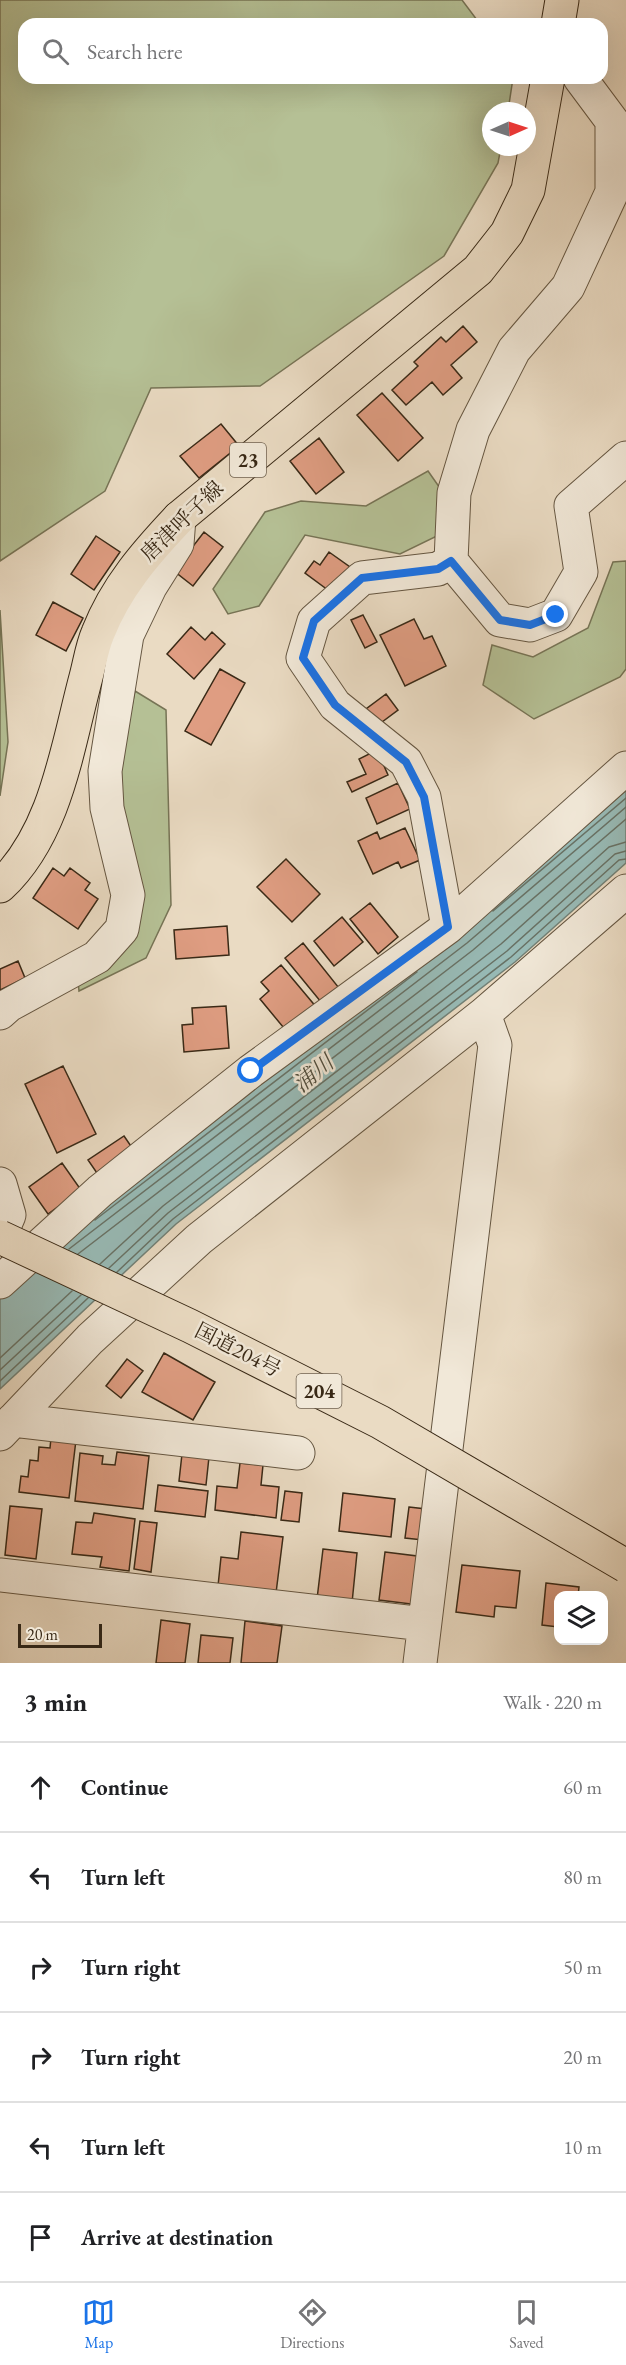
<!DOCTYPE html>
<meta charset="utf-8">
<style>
body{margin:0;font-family:"EB Garamond","Noto Serif JP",serif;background:#f6f6f6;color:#202124}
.controls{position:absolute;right:18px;bottom:18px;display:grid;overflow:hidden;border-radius:12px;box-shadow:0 6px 24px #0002}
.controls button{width:54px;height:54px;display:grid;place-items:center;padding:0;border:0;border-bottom:2px solid #e0e0e0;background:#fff;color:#202124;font:30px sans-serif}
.compass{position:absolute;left:482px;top:102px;width:54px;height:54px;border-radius:50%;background:#fff;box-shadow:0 6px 24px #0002;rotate:87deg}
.scale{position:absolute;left:18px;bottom:15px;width:84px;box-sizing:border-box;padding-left:6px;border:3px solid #392916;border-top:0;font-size:16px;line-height:21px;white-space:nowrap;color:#392916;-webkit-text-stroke:4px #f1e8d8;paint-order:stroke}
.stop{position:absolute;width:18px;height:18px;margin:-14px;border:4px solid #1a73e8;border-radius:50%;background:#fff}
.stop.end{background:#1a73e8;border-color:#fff;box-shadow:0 2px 6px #0008}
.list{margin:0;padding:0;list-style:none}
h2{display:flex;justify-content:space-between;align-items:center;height:78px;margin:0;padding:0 24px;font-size:26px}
h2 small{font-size:20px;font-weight:400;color:#757577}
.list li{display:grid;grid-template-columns:39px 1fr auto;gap:18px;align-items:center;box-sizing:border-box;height:90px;padding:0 24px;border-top:2px solid #e0e0e0}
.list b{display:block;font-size:22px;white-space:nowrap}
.list em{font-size:20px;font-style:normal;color:#757577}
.icon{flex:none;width:33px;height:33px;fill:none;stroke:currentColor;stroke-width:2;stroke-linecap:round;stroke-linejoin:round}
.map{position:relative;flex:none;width:626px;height:1663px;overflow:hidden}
.search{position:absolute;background:#fff;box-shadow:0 6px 24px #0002;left:18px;right:18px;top:18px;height:66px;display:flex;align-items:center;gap:15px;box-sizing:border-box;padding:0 21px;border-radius:18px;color:#757577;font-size:22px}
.sheet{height:618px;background:#fff}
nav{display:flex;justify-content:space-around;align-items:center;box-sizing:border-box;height:84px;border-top:2px solid #e0e0e0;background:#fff;font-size:16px;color:#757577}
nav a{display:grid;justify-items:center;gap:3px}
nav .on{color:#1a73e8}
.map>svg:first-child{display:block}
.green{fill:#b5c095;stroke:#777456;stroke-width:1.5}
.water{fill:#98bbb7;stroke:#728177;stroke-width:1.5}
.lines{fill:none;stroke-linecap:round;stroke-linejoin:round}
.shore{stroke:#687266;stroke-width:1.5}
.building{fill:#df9d82;stroke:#392916;stroke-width:1.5}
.minor-casing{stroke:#655641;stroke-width:35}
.major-casing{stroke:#392916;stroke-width:35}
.minor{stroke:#f1e8d8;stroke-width:33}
.major{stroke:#eadbc3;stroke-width:33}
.highway-bridge-casing{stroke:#392916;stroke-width:35;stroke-linecap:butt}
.highway-bridge{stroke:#eadbc3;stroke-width:33}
.route{stroke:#1a73e8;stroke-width:8}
.labels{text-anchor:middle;stroke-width:5;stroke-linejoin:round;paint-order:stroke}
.shield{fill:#f1e8d8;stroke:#706250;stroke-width:1.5}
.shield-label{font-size:20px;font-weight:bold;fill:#392916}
.street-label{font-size:21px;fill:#392916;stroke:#f1e8d8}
.water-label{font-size:22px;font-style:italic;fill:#514e3e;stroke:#f1e8d8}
</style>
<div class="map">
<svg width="626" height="1663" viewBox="0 0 626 1663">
<rect width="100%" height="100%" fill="#eadbc3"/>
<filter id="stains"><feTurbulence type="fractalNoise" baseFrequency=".00333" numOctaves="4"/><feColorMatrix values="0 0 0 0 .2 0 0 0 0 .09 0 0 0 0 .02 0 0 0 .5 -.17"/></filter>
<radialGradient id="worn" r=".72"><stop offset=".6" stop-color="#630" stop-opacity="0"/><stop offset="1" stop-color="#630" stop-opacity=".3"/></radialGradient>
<path class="green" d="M0,0H462L480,24H24V78H513L508,111H491V147H501L498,163L444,256L260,386L151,388L105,491L0,561Z
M428,471L449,501L439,535L400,554L305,535L259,606L228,614L213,589L265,512L301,501L366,506Z
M626,561V669L620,677L534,719L483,685L492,645L533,657L588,628L613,562Z
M0,610L8,742L0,796Z
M135,691L166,710L171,905L146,958L79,991L76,963L115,918L119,768Z"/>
<path class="water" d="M626,790V863L515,962L176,1224L0,1389V1285L459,932Z"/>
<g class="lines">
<path class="shore" d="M493,911L626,798
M95,1220L417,972
M69,1249L467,943L626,807
M78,1254L473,950L626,819
M100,1264L163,1206L501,944L609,847L626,842
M109,1268L168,1213L507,951L615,854L626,851
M117,1272L173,1219L511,957L619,860L626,859
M0,1358L72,1291
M0,1370L81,1295
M0,1381L88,1298"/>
</g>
<path class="building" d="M463,326L477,342L451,365L462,378L443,395L432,382L406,405L392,390L418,366L414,362L441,337L446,342Z
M382,393L423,438L398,461L357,415Z
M221,424L239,446L199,478L180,456Z
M319,438L344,472L316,494L290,461Z
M204,532L223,547L193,586L174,571Z
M96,536L120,552L94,590L71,574Z
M329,552L350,567L332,593L305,573L314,561L320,565Z
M53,602L83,618L66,651L36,635Z
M363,615L377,642L365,648L351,620Z
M414,619L424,639L432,636L446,666L405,686L380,635Z
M191,627L205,640L212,632L225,644L194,679L167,654Z
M220,669L245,683L211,745L185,731Z
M386,694L398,710L378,725L366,709Z
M377,750L388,775L352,792L347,782L366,774L359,759Z
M398,783L410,809L377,824L366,798Z
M405,828L420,860L401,868L398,862L373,874L358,841L377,832L380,839Z
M286,859L320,894L292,922L257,887Z
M53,868L64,876L70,868L90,883L85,890L98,899L78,929L33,898Z
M370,903L398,937L378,954L350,919Z
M342,917L363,942L334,966L314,941Z
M227,926L229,955L176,959L174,930Z
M303,943L339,988L321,1002L285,958Z
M18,961L25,978L0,990V969Z
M281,965L317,1008L288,1033L260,999L269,991L261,982Z
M226,1006L229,1048L184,1052L182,1025L193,1024L192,1008Z
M63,1066L96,1134L57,1153L25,1084Z
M124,1136L135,1152L99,1176L88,1160Z
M62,1163L81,1190L48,1214L29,1187Z
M164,1353L215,1382L193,1420L142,1392Z
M127,1359L143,1371L121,1398L106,1386Z
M51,1438L76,1440L69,1498L19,1492L21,1476L28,1477L30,1460L38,1461L39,1447L50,1448Z
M117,1452L149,1456L143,1509L75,1501L80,1453L103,1456L102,1464L115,1465Z
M182,1454L209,1457L206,1485L179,1481Z
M240,1463L263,1465L261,1485L279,1487L276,1518L215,1510L217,1486L237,1488Z
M158,1485L208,1491L205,1517L155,1511Z
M285,1491L302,1493L299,1522L281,1520Z
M343,1493L395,1499L391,1537L339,1531Z
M10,1506L42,1509L36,1559L5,1555Z
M409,1507L426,1509L423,1540L405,1538Z
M94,1513L135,1519L129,1571L100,1567L102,1557L72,1554L76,1522L92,1523Z
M140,1521L157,1523L151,1572L134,1569Z
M241,1532L283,1537L276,1593L218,1586L221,1557L238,1559Z
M323,1549L357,1553L352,1603L317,1599Z
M385,1552L417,1556L411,1604L379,1600Z
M462,1565L520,1571L516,1608L495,1606L494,1617L456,1612Z
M546,1583L579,1587L578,1596H558V1627L542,1625Z
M161,1620L190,1624L185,1663H156Z
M245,1621L282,1626L277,1663H241Z
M201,1635L233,1638L230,1663H198Z"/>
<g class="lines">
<g class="minor-casing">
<path id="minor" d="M451,561L500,620L530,625L556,615L581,572L571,506L626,458
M448,927L424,797L406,762L335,705L303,658L314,621L362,578L438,569L451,561L454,493L473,430L514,350L568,287L612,192V121L580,78
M0,1013L9,1005L97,957L122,929L128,895L107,808L105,771L127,635L150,587L177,544L179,518
M0,1184L9,1215L0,1236
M0,1282L100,1191L251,1071L448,927L626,768
M13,1420L298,1453
M0,1434L90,1339L199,1239L484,1014L626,891
M0,1575L424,1624
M420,1663L495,1045L484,1014"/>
</g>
<g class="major-casing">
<path id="major" d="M558,24L562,0
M0,886C56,834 67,748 86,677C90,662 92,647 98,633C116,587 146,553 179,518L478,270L507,233L528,190L548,78"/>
</g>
<use href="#minor" class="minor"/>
<use href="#major" class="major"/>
<g class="highway-bridge-casing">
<path id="highway-bridge" d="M0,1237L190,1326L380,1422L626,1566"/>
</g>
<use href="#highway-bridge" class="highway-bridge"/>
</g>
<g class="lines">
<path class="route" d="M251,1071L448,927L424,797L406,762L335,705L303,658L314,621L362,578L438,569L451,561L500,620L530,625L556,615"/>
</g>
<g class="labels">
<g class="shield">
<rect x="230" y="443" width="36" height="34" rx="4.5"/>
<rect x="296.5" y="1374" width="45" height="34" rx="4.5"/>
</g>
<g class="shield-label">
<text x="248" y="467">23</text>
<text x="319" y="1398">204</text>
</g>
<g class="street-label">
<text transform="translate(182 521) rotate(-44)" y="7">唐津呼子線</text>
<text transform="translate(238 1350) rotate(27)" y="7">国道204号</text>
</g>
<g class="water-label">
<text transform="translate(313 1073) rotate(-40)" y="8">浦川</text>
</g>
</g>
<rect width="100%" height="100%" filter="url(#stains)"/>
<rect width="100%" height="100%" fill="url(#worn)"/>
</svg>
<div class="controls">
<button><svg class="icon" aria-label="layers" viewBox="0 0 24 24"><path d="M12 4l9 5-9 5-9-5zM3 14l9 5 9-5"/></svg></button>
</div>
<svg class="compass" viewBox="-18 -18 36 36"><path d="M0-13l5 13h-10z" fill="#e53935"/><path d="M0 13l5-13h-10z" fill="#757577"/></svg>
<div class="scale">20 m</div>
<div class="stop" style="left:251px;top:1071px"></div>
<div class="stop end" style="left:556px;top:615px"></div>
<div class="search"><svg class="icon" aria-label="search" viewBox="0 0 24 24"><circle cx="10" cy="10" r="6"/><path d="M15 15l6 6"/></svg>Search here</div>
</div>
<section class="sheet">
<h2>3 min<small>Walk · 220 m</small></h2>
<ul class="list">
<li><svg class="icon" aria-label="ahead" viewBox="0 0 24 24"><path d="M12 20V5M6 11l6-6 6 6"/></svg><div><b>Continue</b></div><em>60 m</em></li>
<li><svg class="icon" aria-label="left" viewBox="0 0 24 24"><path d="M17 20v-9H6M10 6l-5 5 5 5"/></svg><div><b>Turn left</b></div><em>80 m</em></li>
<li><svg class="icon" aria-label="right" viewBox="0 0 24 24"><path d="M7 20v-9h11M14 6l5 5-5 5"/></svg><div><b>Turn right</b></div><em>50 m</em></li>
<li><svg class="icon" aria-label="right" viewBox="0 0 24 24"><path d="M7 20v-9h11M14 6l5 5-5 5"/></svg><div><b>Turn right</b></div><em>20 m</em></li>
<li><svg class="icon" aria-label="left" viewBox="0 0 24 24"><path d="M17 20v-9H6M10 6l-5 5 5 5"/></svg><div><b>Turn left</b></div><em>10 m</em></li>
<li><svg class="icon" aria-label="arrive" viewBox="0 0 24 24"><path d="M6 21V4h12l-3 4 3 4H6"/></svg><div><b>Arrive at destination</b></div></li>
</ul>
</section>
<nav>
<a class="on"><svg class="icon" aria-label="map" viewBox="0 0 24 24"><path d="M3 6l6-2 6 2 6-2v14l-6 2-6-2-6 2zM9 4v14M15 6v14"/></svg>Map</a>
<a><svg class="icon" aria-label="directions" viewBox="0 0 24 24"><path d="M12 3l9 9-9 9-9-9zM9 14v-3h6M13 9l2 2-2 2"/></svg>Directions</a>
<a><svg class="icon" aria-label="saved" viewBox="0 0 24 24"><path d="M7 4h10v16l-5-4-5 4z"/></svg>Saved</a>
</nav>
